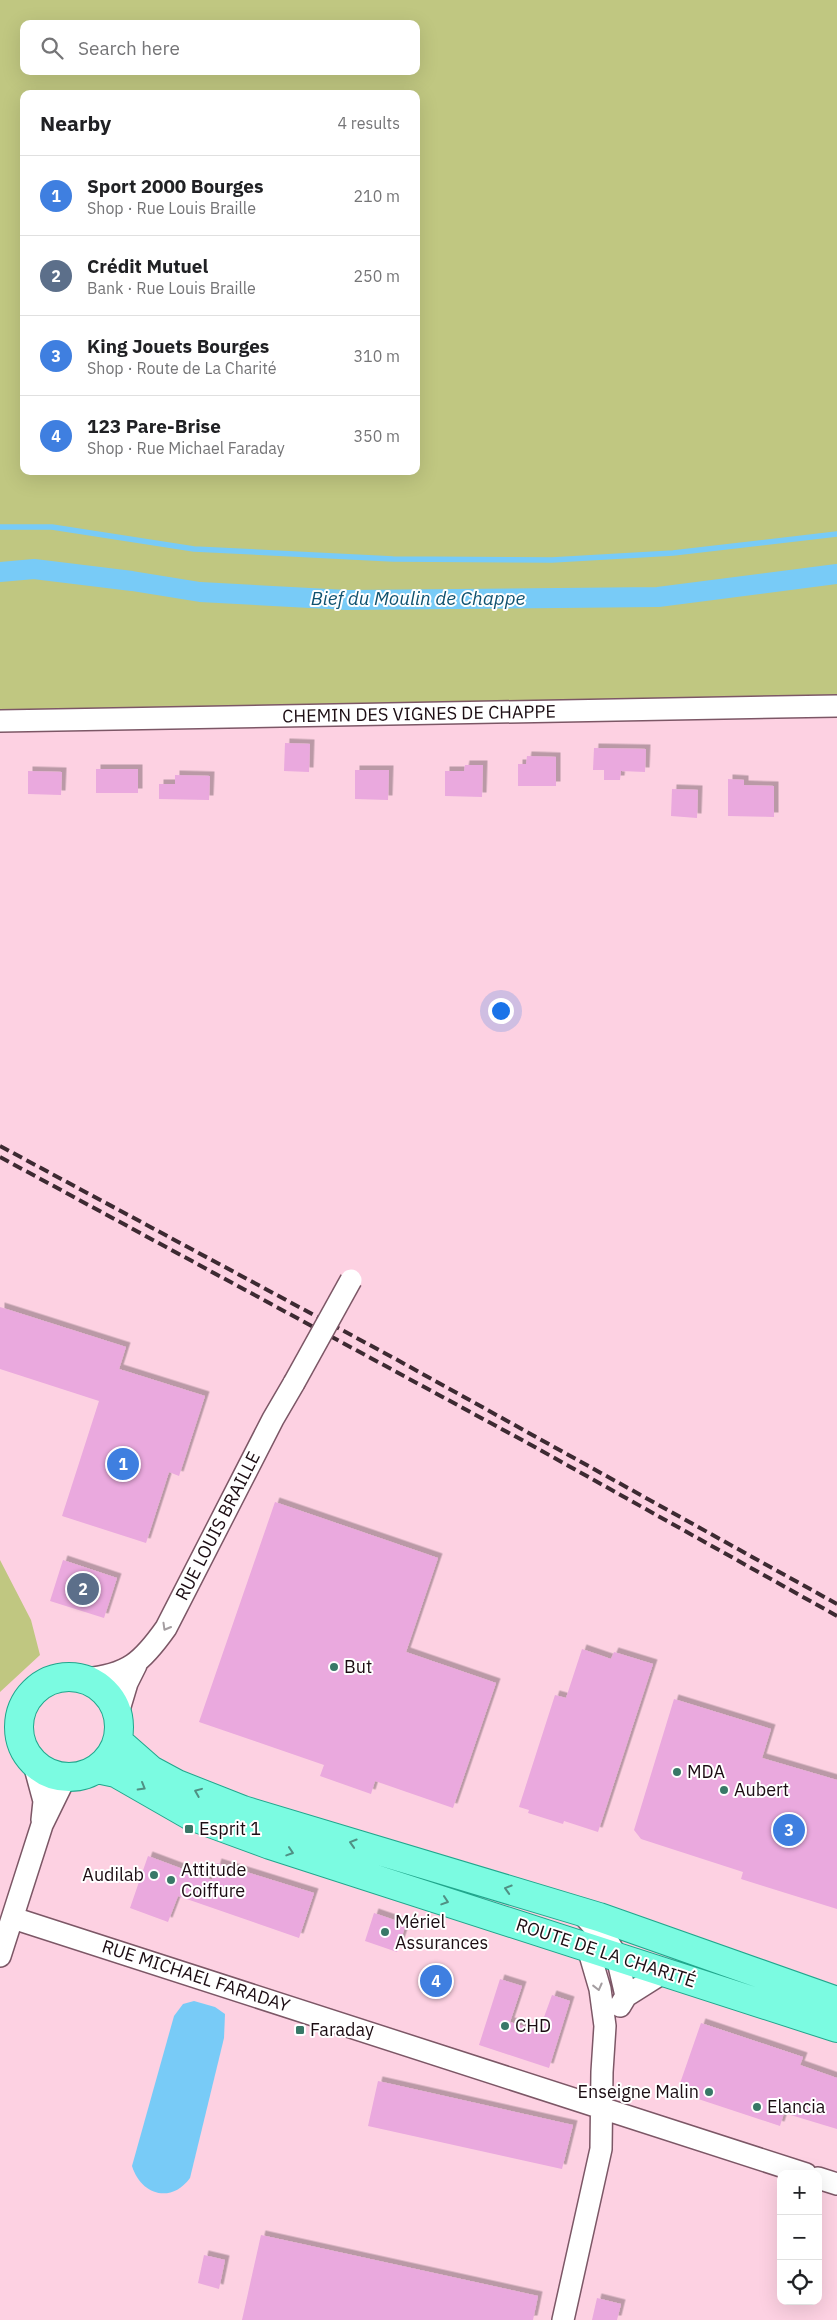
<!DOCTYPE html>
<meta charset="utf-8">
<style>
body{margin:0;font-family:"IBM Plex Sans",sans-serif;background:#f2f2f2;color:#202124}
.controls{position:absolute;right:15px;bottom:15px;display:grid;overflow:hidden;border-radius:10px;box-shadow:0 5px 20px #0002}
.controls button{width:45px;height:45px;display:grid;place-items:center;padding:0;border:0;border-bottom:1px solid #e0e0e0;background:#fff;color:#202124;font:25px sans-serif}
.you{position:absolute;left:500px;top:1010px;width:18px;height:18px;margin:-12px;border:4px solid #fff;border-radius:50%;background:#1a73e8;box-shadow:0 0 0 8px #1a73e833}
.badge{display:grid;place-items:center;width:32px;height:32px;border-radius:50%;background:#0b8043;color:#fff;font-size:16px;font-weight:700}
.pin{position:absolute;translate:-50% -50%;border:2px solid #fff;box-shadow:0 1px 5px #0006}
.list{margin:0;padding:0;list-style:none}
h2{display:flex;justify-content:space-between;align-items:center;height:65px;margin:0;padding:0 20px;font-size:21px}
h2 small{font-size:16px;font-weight:400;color:#757577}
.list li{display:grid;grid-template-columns:32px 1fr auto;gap:15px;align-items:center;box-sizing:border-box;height:80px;padding:0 20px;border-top:1px solid #e0e0e0}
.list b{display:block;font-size:19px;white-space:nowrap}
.list p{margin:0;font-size:16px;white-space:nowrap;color:#757577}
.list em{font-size:16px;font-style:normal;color:#757577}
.icon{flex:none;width:28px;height:28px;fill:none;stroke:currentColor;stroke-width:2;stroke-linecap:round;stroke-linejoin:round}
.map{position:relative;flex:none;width:837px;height:2320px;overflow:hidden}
.search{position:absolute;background:#fff;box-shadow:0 5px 20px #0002;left:20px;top:20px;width:400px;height:55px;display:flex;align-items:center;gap:12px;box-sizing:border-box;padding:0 18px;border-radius:10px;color:#757577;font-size:19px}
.panel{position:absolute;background:#fff;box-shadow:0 5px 20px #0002;left:20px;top:90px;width:400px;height:385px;border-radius:10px}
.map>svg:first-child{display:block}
.green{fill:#c0c781;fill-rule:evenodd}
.water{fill:#78cbf7}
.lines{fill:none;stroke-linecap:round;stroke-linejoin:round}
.stream{stroke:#78cbf7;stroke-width:5.5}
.canal{stroke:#78cbf7;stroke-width:20}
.building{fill:#eaa9de;filter:url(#shadow)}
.street-casing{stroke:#7c5766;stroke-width:24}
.primary-casing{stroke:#21a68c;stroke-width:30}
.street{stroke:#fff;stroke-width:21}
.primary{stroke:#7bfbe1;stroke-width:28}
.rail{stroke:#3d2a32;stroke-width:4;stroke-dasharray:10 5;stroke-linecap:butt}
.street-bridge-casing{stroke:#7c5766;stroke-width:24;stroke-linecap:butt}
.street-bridge{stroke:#fff;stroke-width:21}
.oneway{stroke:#a49ea1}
.oneway2{stroke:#509084}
.poi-dot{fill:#387867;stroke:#fff;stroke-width:2}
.labels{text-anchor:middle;stroke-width:4;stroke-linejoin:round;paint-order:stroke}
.street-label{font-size:18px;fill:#1c0d13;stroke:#fff}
.poi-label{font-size:18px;fill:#1c0d13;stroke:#fff;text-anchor:start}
.water-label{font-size:19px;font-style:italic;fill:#0f5270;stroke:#fff}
</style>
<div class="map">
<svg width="837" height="2320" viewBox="0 0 837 2320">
<defs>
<filter id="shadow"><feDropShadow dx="4.5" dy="-4.5" stdDeviation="0" flood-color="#0004"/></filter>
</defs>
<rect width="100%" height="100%" fill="#fdd1e2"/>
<path class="green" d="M0,0H837V706L0,721ZM24,24H416V71H24ZM24,94H416V471H24Z
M0,1560L31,1620L40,1655L0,1692Z"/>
<path class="water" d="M194,2001L215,2007L225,2014L224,2038L190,2178C171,2204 141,2195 132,2166L174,2016L183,2004Z"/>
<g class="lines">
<path class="stream" d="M0,527H52L194,549L393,559L552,560L673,553L837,534"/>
<path class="canal" d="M0,572L34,569L132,581L200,592L347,600L658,597L837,574"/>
</g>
<path class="building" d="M285,743L310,744L309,772L284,771Z
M594,748L646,749L645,772L621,771L620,780H604V770H593Z
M527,756L556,757V786H518V764H526Z
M465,765H483L482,797L445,796V771H464Z
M96,769H138V793H96Z
M355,770H389L388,800L355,799Z
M28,771L62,772L61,795L28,794Z
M175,775L210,776L209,800L159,799V784H175Z
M728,779L744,780V785L774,786V817L728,816Z
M672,789L698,790L697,818L671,816Z
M0,1307L126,1347L119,1369L205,1396L179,1476L169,1472L146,1543L62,1516L99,1401L0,1369Z
M275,1502L438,1558L406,1652L496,1683L453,1808L375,1781L371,1794L320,1776L324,1765L199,1722Z
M63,1560L117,1578L104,1618L50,1601Z
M582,1649L611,1659L614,1652L653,1664L598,1832L564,1821L563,1824L528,1813L529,1810L519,1807L555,1695L566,1698Z
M674,1699L771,1729L762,1758L837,1780V1909L741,1879L743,1872L641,1839L634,1830Z
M148,1856L212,1880L217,1863L314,1893L299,1938L178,1896L168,1922L130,1908Z
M374,1913L406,1924L397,1952L365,1941Z
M500,1979L522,1986L510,2022L539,2031L552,1995L570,2001L549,2068L479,2045Z
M701,2023L803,2057L800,2065L837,2078V2129L784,2113L780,2126L677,2092Z
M378,2081L573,2125L562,2169L368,2126Z
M261,2235L538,2296L533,2320H242Z
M204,2255L225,2260L219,2289L198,2283Z
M597,2298L621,2304L617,2320H592Z"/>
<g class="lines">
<g class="street-casing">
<path id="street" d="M0,721L837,706
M85,1679C128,1675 142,1662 166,1628L273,1419L294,1383
M118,1713L127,1683L136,1665
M34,1764L44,1801L42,1820
M580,1911L610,1945L617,1957L626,1996
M13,1918L806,2174
M0,1956L42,1825L65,1778
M620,2006L626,1996L664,1972
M818,2178L837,2184
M563,2320L601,2149L602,2072L605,2026L600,1989L588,1948"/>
</g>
<g class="primary-casing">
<path id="primary" d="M19 1727a50 50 0 1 1 100 0a50 50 0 1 1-100 0Z
M118,1741L151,1770L177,1784L243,1810L599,1917L837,2001
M97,1769L116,1773L191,1816L270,1845L837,2028"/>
</g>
<use href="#street" class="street"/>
<use href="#primary" class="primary"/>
<path class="rail" d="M0,1146L392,1357L837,1604
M0,1157L533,1446L837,1616"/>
<g class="street-bridge-casing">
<path id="street-bridge" d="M294,1383L351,1280"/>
</g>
<use href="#street-bridge" class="street-bridge"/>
</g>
<defs><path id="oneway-chevron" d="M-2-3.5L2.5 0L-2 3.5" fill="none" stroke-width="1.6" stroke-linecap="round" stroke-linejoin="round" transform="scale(1.25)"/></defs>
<g class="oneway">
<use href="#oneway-chevron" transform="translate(166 1627) rotate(120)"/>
<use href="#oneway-chevron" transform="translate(598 1987) rotate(76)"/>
</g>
<g class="oneway2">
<use href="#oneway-chevron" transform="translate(142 1787) rotate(30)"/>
<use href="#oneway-chevron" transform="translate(198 1792) rotate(-158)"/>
<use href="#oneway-chevron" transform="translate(353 1843) rotate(-163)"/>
<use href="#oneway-chevron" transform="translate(290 1852) rotate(18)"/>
<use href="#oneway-chevron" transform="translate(508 1889) rotate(-163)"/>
<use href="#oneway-chevron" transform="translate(445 1901) rotate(18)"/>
</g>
<g class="poi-dot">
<circle cx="334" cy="1667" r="5"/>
<circle cx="677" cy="1772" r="5"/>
<circle cx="724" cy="1790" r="5"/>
<rect x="184" y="1824" width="10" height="10" rx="2.5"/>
<circle cx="154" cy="1875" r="5"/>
<circle cx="171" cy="1880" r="5"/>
<circle cx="385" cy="1932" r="5"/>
<circle cx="505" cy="2026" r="5"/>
<rect x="295" y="2025" width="10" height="10" rx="2.5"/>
<circle cx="709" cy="2092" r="5"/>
<circle cx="757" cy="2107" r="5"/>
</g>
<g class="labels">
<g class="street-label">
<text transform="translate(419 714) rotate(-1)" y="6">CHEMIN DES VIGNES DE CHAPPE</text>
<text transform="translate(218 1526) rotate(-63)" y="6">RUE LOUIS BRAILLE</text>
<text transform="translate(606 1953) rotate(18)" y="6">ROUTE DE LA CHARITÉ</text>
<text transform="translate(196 1976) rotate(18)" y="6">RUE MICHAEL FARADAY</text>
</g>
<g class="poi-label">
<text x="344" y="1673">But</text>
<text x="687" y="1778">MDA</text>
<text x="734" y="1796">Aubert</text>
<text x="199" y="1835">Esprit 1</text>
<text x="181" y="1876">Attitude<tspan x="181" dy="21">Coiffure</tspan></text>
<text x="144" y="1881" text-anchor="end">Audilab</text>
<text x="395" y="1928">Mériel<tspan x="395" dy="21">Assurances</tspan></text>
<text x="515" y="2032">CHD</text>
<text x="310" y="2036">Faraday</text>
<text x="699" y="2098" text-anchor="end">Enseigne Malin</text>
<text x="767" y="2113">Elancia</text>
</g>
<g class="water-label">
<text x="418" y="605">Bief du Moulin de Chappe</text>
</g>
</g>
</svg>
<div class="controls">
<button>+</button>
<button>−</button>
<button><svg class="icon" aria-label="locate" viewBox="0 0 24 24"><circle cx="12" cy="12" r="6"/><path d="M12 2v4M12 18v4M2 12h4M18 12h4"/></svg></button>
</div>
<div class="you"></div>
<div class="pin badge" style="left:123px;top:1464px;background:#3f7fe0">1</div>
<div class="pin badge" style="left:83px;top:1589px;background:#5c6f8a">2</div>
<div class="pin badge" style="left:789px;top:1830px;background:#3f7fe0">3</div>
<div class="pin badge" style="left:436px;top:1981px;background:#3f7fe0">4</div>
<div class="search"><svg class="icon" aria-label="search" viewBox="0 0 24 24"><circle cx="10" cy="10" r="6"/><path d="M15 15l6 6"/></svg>Search here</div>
<section class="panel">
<h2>Nearby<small>4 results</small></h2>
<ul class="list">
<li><span class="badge" style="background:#3f7fe0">1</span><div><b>Sport 2000 Bourges</b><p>Shop · Rue Louis Braille</p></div><em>210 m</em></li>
<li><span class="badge" style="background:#5c6f8a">2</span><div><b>Crédit Mutuel</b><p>Bank · Rue Louis Braille</p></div><em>250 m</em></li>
<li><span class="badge" style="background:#3f7fe0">3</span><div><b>King Jouets Bourges</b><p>Shop · Route de La Charité</p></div><em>310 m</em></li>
<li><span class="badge" style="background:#3f7fe0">4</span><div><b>123 Pare-Brise</b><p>Shop · Rue Michael Faraday</p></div><em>350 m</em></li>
</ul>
</section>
</div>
